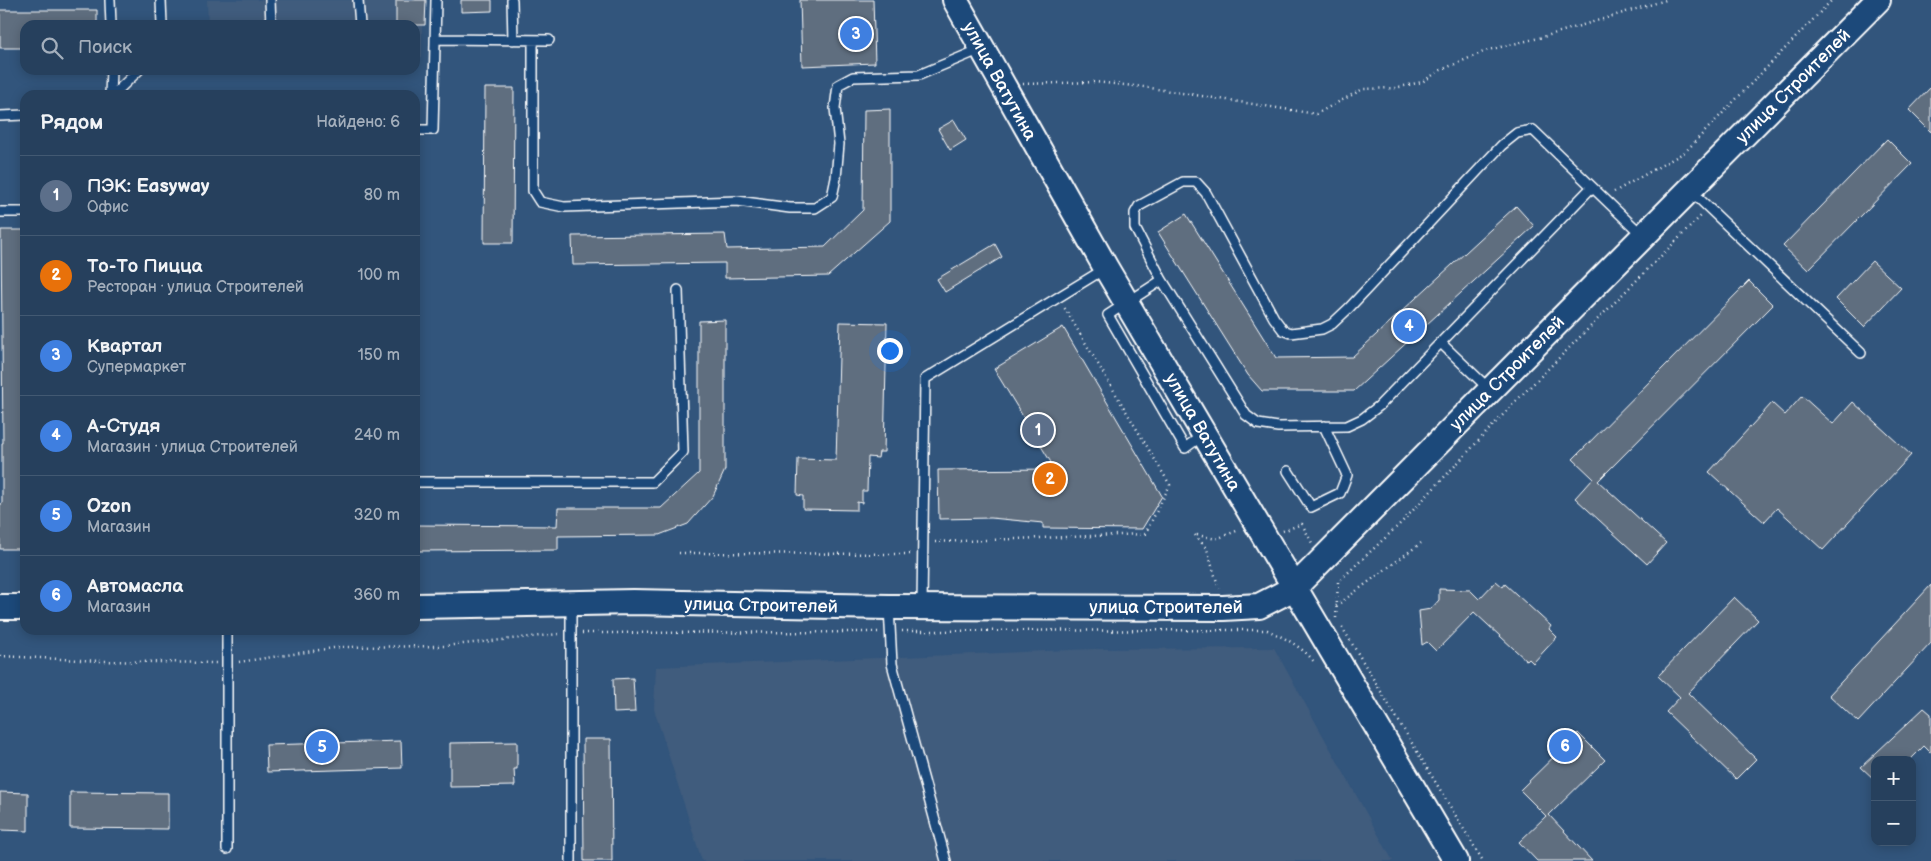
<!DOCTYPE html>
<html lang="ru">
<meta charset="utf-8">
<style>
body{margin:0;font-family:"Balsamiq Sans",sans-serif;background:#324b66;color:#f1f3f6}
.controls{position:absolute;right:15px;bottom:15px;display:grid;overflow:hidden;border-radius:10px;box-shadow:0 2px 12px #0003}
.controls button{width:45px;height:45px;display:grid;place-items:center;padding:0;border:0;border-bottom:1px solid #425972;background:#26405d;color:#f1f3f6;font:25px sans-serif}
.you{position:absolute;left:889px;top:350px;width:18px;height:18px;margin:-12px;border:4px solid #fff;border-radius:50%;background:#1a73e8;box-shadow:0 0 0 8px #1a73e833}
.badge{display:grid;place-items:center;width:32px;height:32px;border-radius:50%;background:#eead8d;color:#fff;font-size:16px;font-weight:700}
.pin{position:absolute;translate:-50% -50%;border:2px solid #fff;box-shadow:0 1px 5px #0006}
.list{margin:0;padding:0;list-style:none}
h2{display:flex;justify-content:space-between;align-items:center;height:65px;margin:0;padding:0 20px;font-size:21px}
h2 small{font-size:16px;font-weight:400;color:#a4afbc}
.list li{display:grid;grid-template-columns:32px 1fr auto;gap:15px;align-items:center;box-sizing:border-box;height:80px;padding:0 20px;border-top:1px solid #425972}
.list b{display:block;font-size:19px;white-space:nowrap}
.list p{margin:0;font-size:16px;white-space:nowrap;color:#a4afbc}
.list em{font-size:16px;font-style:normal;color:#a4afbc}
.icon{flex:none;width:28px;height:28px;fill:none;stroke:currentColor;stroke-width:2;stroke-linecap:round;stroke-linejoin:round}
.map{position:relative;flex:none;width:1931px;height:861px;overflow:hidden}
.search{position:absolute;background:#26405d;box-shadow:0 2px 12px #0003;left:20px;top:20px;width:400px;height:55px;display:flex;align-items:center;gap:12px;box-sizing:border-box;padding:0 18px;border-radius:15px;color:#a4afbc;font-size:19px}
.panel{position:absolute;background:#26405d;box-shadow:0 2px 12px #0003;left:20px;top:90px;width:400px;height:545px;border-radius:15px}
.map>svg:first-child{display:block}
.built{fill:#405c7d}
.building{fill:#5f6e7f;stroke:#fff}
.lines{fill:none;stroke-linecap:round;stroke-linejoin:round}
.lane-casing{stroke:#fff;stroke-width:12}
.secondary-casing{stroke:#fff;stroke-width:28}
.path{stroke:#fff;stroke-width:2.5;stroke-dasharray:1 4;stroke-linecap:butt}
.lane{stroke:#1f4a7a;stroke-width:9}
.secondary{stroke:#1f4a7a;stroke-width:24}
.labels{text-anchor:middle;stroke-width:5;stroke-linejoin:round;paint-order:stroke}
.street-label{font-size:18px;fill:#fff;stroke:#1f4a7a}
</style>
<div class="map">
<svg width="1931" height="861" viewBox="0 0 1931 861">
<rect width="100%" height="100%" fill="#32557c"/>
<filter id="ink" filterUnits="userSpaceOnUse"><feTurbulence type="fractalNoise" baseFrequency=".02" numOctaves="2"/><feDisplacementMap in="SourceGraphic" scale="10" xChannelSelector="R" yChannelSelector="G"/><feConvolveMatrix kernelMatrix="1 2 1 2 8 2 1 2 1" color-interpolation-filters="sRGB"/></filter>
<g filter="url(#ink)">
<path class="built" d="M207,0H422V57H415V25H208Z
M1274,648L1393,861H702L654,709L656,667L1094,649Z"/>
<path class="building" d="M396,0H426L425,25H396Z
M461,0H492V11L461,12Z
M800,0H873L875,63L802,66Z
M0,10H97V25H25V48H0Z
M1931,87V132L1909,110Z
M485,88H514L513,243H484Z
M890,109V221L828,276L725,278V263L573,265L572,236L725,234L727,249L825,247L863,210L864,110Z
M954,120L966,140L950,150L938,129Z
M1887,139L1912,164L1808,270L1783,246Z
M1516,206L1534,226L1354,391H1262L1248,375L1158,232L1186,214L1276,358L1352,357Z
M1,230H25V549H0V504H2V443H3Z
M995,244L1002,257L945,292L937,279Z
M1872,261L1901,288L1864,327L1836,299Z
M1749,281L1773,305L1598,481L1666,543L1647,564L1575,498L1593,478L1573,459Z
M725,320V470L713,496L688,524L659,535L558,536V550L415,551V525L557,526L558,508H661L699,473V321Z
M840,322L887,323L884,452H879L878,458L868,457L867,491H862V503L857,502V510L803,509V496L797,495L798,459L836,460Z
M1063,327L1162,496L1142,529L1043,528V523L991,518L939,519L938,470L1055,469L994,369Z
M1802,396L1833,424L1853,402L1911,455L1823,550L1777,508L1764,522L1709,472L1772,403L1785,415Z
M1496,581L1503,587L1505,584L1551,626L1549,629L1557,637L1533,663L1529,659L1527,661L1474,612L1436,651L1427,642L1422,645L1419,611L1431,609L1439,600V589L1470,590L1479,599Z
M1931,585V643L1858,722L1829,695Z
M1734,597L1758,620L1688,693L1756,759L1736,779L1666,712L1680,697L1658,676Z
M633,678L635,712L614,713L613,679Z
M1924,708L1931,714V753L1924,746L1910,760H1875V780L1861,767Z
M1578,733L1605,760L1549,815L1592,861H1537L1519,842L1546,816L1520,790Z
M583,739H611L612,861H584Z
M401,741L402,768L267,772L266,745Z
M517,742V769H514L515,786L450,787V743Z
M0,792L28,793V831L0,830Z
M70,792L168,793V829L70,828Z"/>
<g class="lines">
<g class="lane-casing">
<path id="lane" d="M110,0L111,25
M161,0L162,25
M270,0L271,25
M358,0L360,25
M512,0L513,40
M435,39L549,40
M534,40L533,46V191L540,202L564,207L737,201L790,208H815L832,197L836,178L839,144L835,108L838,85L853,77L919,75L981,49
M110,95L111,70
M113,95L139,70
M0,116L25,115
M415,130H433L436,0
M1592,187L1379,406L1362,419L1347,426L1278,427L1258,424L1246,415L1162,280L1135,228V213L1139,206L1183,182H1196L1206,193L1274,318L1283,330L1291,333L1322,329L1332,324L1349,308L1502,145L1517,133L1533,130L1642,235
M1690,190L1861,353
M0,212H25
M1162,280L1108,315L1185,448L1203,435
M1441,343L1489,389
M1288,471L1311,507L1340,493L1347,475L1324,426
M415,482H653L683,452L678,290
M922,606L925,379L1106,268
M889,607L892,664L946,861
M227,630V849
M571,861V604"/>
</g>
<g class="secondary-casing">
<path id="secondary" d="M955,0L1106,268L1456,861
M415,606L633,602L889,607L1223,608L1259,606L1294,588L1878,0
M0,607H25"/>
</g>
<path class="path" d="M1023,84L1095,82L1144,87L1316,114L1363,89L1395,88L1422,82L1441,70L1488,50L1543,37L1666,0
M1614,192L1685,152L1832,0
M1283,531L1302,524L1312,543
M1195,535L1207,549L1219,589
M1197,535L1216,539L1239,530
M935,542L1145,534L1170,485L1064,307
M679,553L912,554
M1336,606L1421,543
M1336,618L1338,582L1401,523L1517,400L1701,216
M1342,627L1483,861
M902,631L1267,630C1285,638 1303,647 1315,663
M582,633L879,632
M0,656L99,661L216,663
M239,662L340,647L444,646L559,634"/>
<use href="#lane" class="lane"/>
<use href="#secondary" class="secondary"/>
</g>
</g>
<g class="labels">
<g class="street-label">
<text transform="translate(1000 81) rotate(61)" y="6">улица Ватутина</text>
<text transform="translate(1793 86) rotate(-45)" y="6">улица Строителей</text>
<text transform="translate(1507 373) rotate(-45)" y="6">улица Строителей</text>
<text transform="translate(1203 432) rotate(60)" y="6">улица Ватутина</text>
<text transform="translate(761 605) rotate(1)" y="6">улица Строителей</text>
<text x="1166" y="613">улица Строителей</text>
</g>
</g>
</svg>
<div class="controls">
<button>+</button>
<button>−</button>
</div>
<div class="you"></div>
<div class="pin badge" style="left:1038px;top:430px;background:#5c6f8a">1</div>
<div class="pin badge" style="left:1050px;top:479px;background:#e8710a">2</div>
<div class="pin badge" style="left:856px;top:34px;background:#3f7fe0">3</div>
<div class="pin badge" style="left:1409px;top:326px;background:#3f7fe0">4</div>
<div class="pin badge" style="left:322px;top:747px;background:#3f7fe0">5</div>
<div class="pin badge" style="left:1565px;top:746px;background:#3f7fe0">6</div>
<div class="search"><svg class="icon" aria-label="search" viewBox="0 0 24 24"><circle cx="10" cy="10" r="6"/><path d="M15 15l6 6"/></svg>Поиск</div>
<section class="panel">
<h2>Рядом<small>Найдено: 6</small></h2>
<ul class="list">
<li><span class="badge" style="background:#5c6f8a">1</span><div><b>ПЭК: Easyway</b><p>Офис</p></div><em>80 m</em></li>
<li><span class="badge" style="background:#e8710a">2</span><div><b>То-То Пицца</b><p>Ресторан · улица Строителей</p></div><em>100 m</em></li>
<li><span class="badge" style="background:#3f7fe0">3</span><div><b>Квартал</b><p>Супермаркет</p></div><em>150 m</em></li>
<li><span class="badge" style="background:#3f7fe0">4</span><div><b>А-Студя</b><p>Магазин · улица Строителей</p></div><em>240 m</em></li>
<li><span class="badge" style="background:#3f7fe0">5</span><div><b>Ozon</b><p>Магазин</p></div><em>320 m</em></li>
<li><span class="badge" style="background:#3f7fe0">6</span><div><b>Автомасла</b><p>Магазин</p></div><em>360 m</em></li>
</ul>
</section>
</div>
